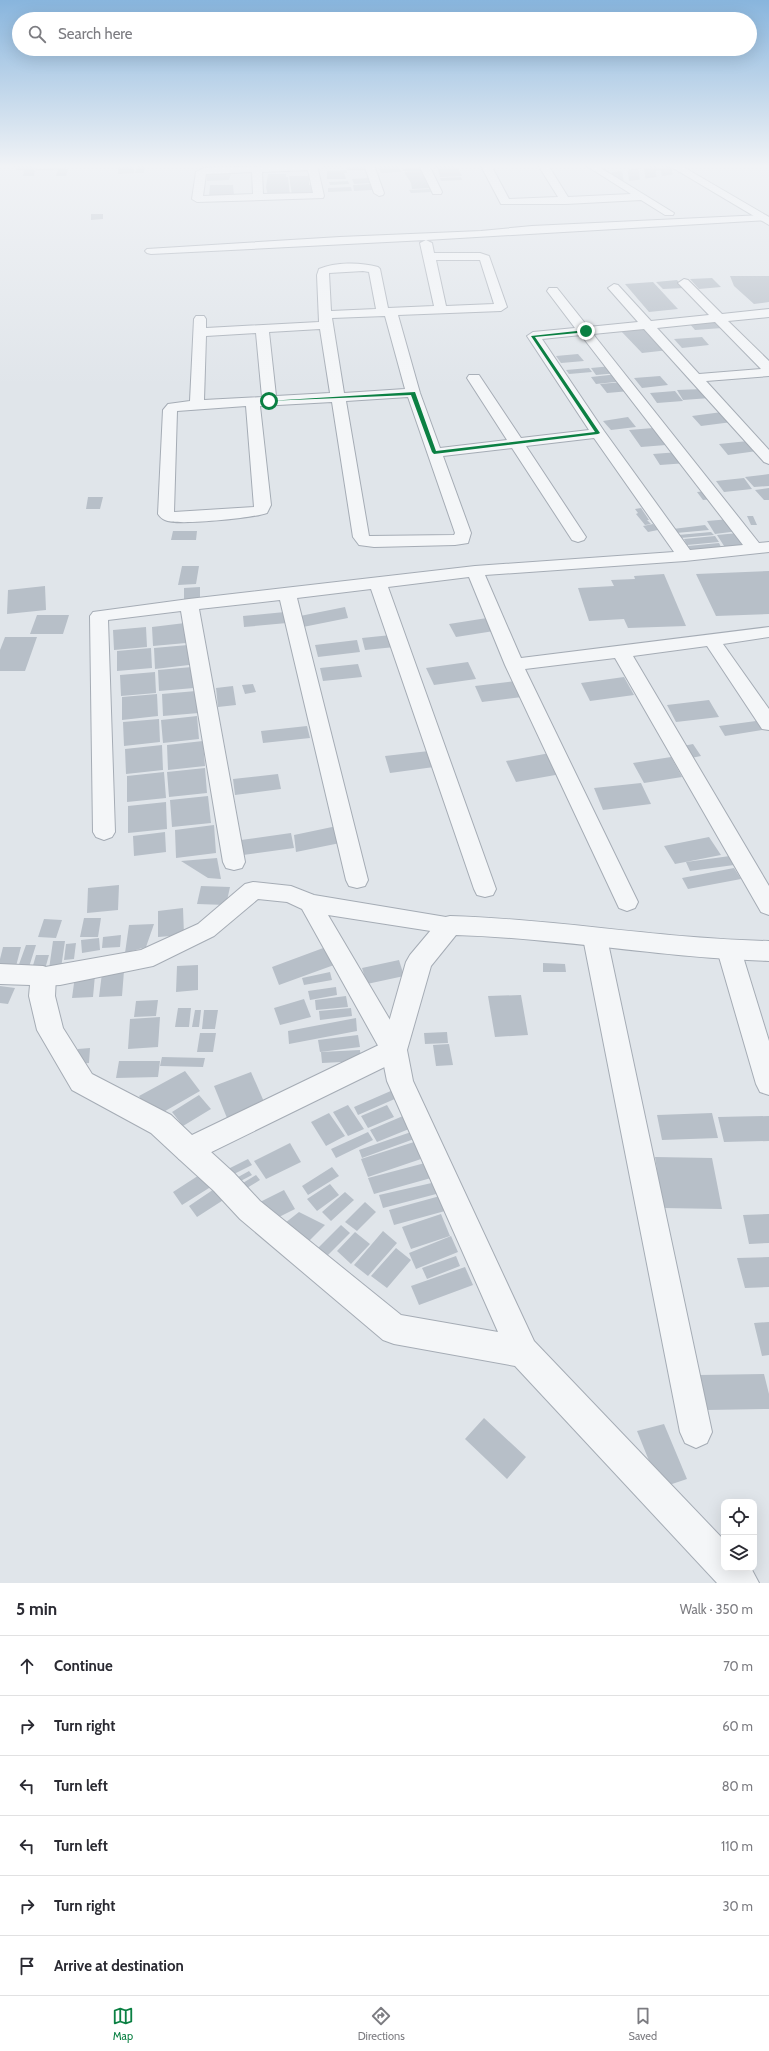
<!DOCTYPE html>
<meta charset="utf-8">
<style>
body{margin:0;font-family:Cabin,sans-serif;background:#f2f2f3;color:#2b2b33}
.controls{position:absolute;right:12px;bottom:12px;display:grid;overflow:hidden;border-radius:8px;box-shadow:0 4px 16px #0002}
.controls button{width:36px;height:36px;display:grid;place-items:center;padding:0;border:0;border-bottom:1px solid #e1e1e2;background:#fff;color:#2b2b33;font:20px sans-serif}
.stop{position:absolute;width:12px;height:12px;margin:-9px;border:3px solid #0b8043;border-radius:50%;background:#fff}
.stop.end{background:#0b8043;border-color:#fff;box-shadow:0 1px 4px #0008}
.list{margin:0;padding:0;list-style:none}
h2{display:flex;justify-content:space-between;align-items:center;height:52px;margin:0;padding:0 16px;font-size:17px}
h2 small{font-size:13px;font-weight:400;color:#7c7c81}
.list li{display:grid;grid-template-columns:26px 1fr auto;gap:12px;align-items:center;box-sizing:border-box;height:60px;padding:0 16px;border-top:1px solid #e1e1e2}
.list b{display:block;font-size:15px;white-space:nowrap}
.list em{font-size:13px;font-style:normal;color:#7c7c81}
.icon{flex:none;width:22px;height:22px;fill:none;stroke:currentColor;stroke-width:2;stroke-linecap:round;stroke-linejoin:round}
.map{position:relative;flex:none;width:769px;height:1583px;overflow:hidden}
.search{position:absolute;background:#fff;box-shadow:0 4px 16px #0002;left:12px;right:12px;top:12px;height:44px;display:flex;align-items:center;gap:10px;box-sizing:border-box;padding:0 14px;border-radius:22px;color:#7c7c81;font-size:15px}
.sheet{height:412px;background:#fff}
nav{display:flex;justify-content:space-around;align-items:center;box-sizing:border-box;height:56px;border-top:1px solid #e1e1e2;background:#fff;font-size:11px;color:#7c7c81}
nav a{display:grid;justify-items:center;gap:2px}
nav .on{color:#0b8043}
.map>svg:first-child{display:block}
.building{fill:#b7bfc8}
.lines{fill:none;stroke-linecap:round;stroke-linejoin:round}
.minor-tunnel{stroke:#bbc2c9;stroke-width:11;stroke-dasharray:11 5.5;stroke-linecap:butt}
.minor-casing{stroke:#a5acb5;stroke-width:2}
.tertiary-casing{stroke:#a5acb5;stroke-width:2}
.minor{fill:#f4f6f8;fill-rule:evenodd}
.tertiary{fill:#f4f6f8;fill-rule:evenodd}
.route{fill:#0b8043}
</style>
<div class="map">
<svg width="769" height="1583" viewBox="0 0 769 1583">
<rect width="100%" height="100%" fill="#e0e5ea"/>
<path class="building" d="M15,165H35L34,176H23L24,170H16L17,167H14Z
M137,165H145L144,173H135Z
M200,165H226V166L200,167Z
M322,165H344V167L323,168Z
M378,165H398L401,172L381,173Z
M455,165L456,168H436L435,166Z
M645,165H653L663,170L655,171Z
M134,166V173L118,174V167Z
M368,166L369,170H347L346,167Z
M422,168L423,171H403V169Z
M458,168L462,176L440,177L438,169Z
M58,169H68L66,176H56Z
M346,170L347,173H344L346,179H327V171Z
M422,171L428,186L431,188L412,189L411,183L404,172Z
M207,174H231L229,180L207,181Z
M268,174H286V177H288L290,196H268L266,187Z
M289,176H309V185H312L313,194L292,195Z
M461,177L462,180L441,181L440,178Z
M370,178L372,183L354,184L352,179Z
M348,181L349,184L330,185L329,182Z
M370,184L372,190L354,191L353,185Z
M210,185H233L234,195L209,196Z
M351,187L352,191L328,192V188Z
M430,189L431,192L411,193L409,190Z
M91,214H103V219L91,220Z
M730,276H769V302L754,304L734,286Z
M712,278L721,287L699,289L690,279Z
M677,280L684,288L663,289L656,282Z
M653,282L678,309L649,312L625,284Z
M715,321L722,328L695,330L689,323Z
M646,327L669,350L642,353L620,330Z
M702,337L709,345L682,348L674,339Z
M578,354L584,361L561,363L556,356Z
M612,366L618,373L596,375L591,368Z
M589,368L592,372L569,374L566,370Z
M618,374L624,381L596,384L591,377Z
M660,376L668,385L642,388L634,378Z
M623,382L630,391L607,393L600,384Z
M703,389L710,398L683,400L677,390Z
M675,391L683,401L657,403L650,393Z
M722,412L732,422L701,426L692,416Z
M628,417L636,427L611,430L603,421Z
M653,428L666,445L641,447L629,430Z
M748,441L757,451L728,455L719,444Z
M679,452L687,463L660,465L653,454Z
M769,474V486L754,487L745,477Z
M744,478L752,489L724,492L716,481Z
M769,488V500H764L755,490Z
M707,491L713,499L703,500L697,492Z
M88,497H103L100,509H86Z
M641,508L649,520H647L651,524L645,525L636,514L638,513L635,509Z
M747,516H753L757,525H751Z
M730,519L738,531L715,534L707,521Z
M653,524L658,530L648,532L643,526Z
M705,525L709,530L676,533L673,529Z
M173,531H197L196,540H171Z
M711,532L714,535L680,538L678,535Z
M738,533L747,547L726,549L717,535Z
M715,536L719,542L687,545L684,539Z
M719,543L721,547L691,550L688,546Z
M182,566H199L196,584L178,585Z
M769,571V614L716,616L696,574Z
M664,574L686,626L628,628L624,619L589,621L578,588L614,586L611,580L635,579L634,576Z
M45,586L46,610L7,614L8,590Z
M200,587V600L184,601V588Z
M345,607L348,618L303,627L300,616Z
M285,612L287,623L244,627L243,616Z
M37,615H69L63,634H30Z
M487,618L494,631L456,637L449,624Z
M185,623L186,643L153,646L152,627Z
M146,627L147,647L114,650L113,630Z
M391,635L395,647L365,650L362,638Z
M5,637H37L25,671H0V650Z
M357,640L360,652L318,657L315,645Z
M188,645L189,665L155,669L154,648Z
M151,648L152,668L117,671V651Z
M468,662L476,679L434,685L426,668Z
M358,664L362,677L323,681L320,668Z
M192,667L194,688L159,691L158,670Z
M155,672L156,693L121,696L120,675Z
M624,677L634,695L590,701L581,683Z
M515,681L522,697L482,702L475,686Z
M253,684L256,692L245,694L242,685Z
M233,686L236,705L218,707L216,688Z
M196,691L199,713L163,716L162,694Z
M157,694L158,716L122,720V697Z
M709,700L719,717L676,722L667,705Z
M197,716L199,739L163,743L161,720Z
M159,719L160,742L124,746L123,722Z
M756,721L762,730L725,736L719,726Z
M307,726L310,738L263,743L261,731Z
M203,741L205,766L168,770L167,745Z
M693,744L701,756L691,758L683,746Z
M162,745L163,770L126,774L125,749Z
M429,751L434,767L390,773L385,756Z
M550,753L561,774L516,782L506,761Z
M671,757L682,777L644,783L633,763Z
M205,768L207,793L169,797L167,772Z
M164,772L166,798L127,802V776Z
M278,774L281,789L235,795L233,779Z
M641,783L651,804L603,810L594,788Z
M208,796L211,823L172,827L170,800Z
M166,802L167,829L128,833V806Z
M214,825L216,853L176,858L175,830Z
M337,826L340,843L296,852L294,835Z
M165,832L166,852L134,856L133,836Z
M291,833L294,848L243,855L241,840Z
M709,837L721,855L675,864L664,846Z
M730,856L734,865L690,871L686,862Z
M217,858L221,879L208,878L181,861Z
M734,868L741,879L688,889L682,878Z
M119,885L118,910L87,913L88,888Z
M201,886L230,887L226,905L197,904Z
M183,908L184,935L158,937V911Z
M84,918H101L98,937H80Z
M44,919L62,920L56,938L38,937Z
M154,924L146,947L125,953L129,925Z
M121,935L120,947L102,948L103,937Z
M99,938L100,950L82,953L81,940Z
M53,941H65L60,975L48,976Z
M76,943L74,959L64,960L66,944Z
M26,945H36L29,967H18Z
M3,947H21L15,970L0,969V959Z
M326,947L334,965L279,985L272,967Z
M36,955H49L43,976H30Z
M399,960L404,976L367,984L362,968Z
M543,963L565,964L566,972H543Z
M198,965V990L176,992L177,966Z
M124,971L122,996L99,997L102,973Z
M330,972L332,980L304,985L302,978Z
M95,975L93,997L72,998L75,976Z
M0,986L15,988L8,1004L0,1003Z
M336,987L337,995L310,1000L308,991Z
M521,995L528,1035L495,1037L488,996Z
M346,996L348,1007L316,1010L315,1000Z
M304,999L311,1017L280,1025L274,1008Z
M158,1000L156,1016L134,1017L136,1001Z
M178,1008H191L189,1027H175Z
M351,1008L352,1016L320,1020L319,1011Z
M195,1010H201L199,1027H192Z
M204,1010H218L215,1029H202Z
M160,1017L158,1047L128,1049L130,1019Z
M356,1018L357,1031L289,1044L288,1031Z
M447,1032L448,1043L425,1044L424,1033Z
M200,1033H216L213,1052H197Z
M358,1035L360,1047L320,1052L318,1040Z
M449,1044L453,1065L436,1066L433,1045Z
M90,1048L89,1063L77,1064L78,1049Z
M360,1050L361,1061L322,1063L321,1052Z
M162,1057L205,1058L203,1067L160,1066Z
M119,1061H160L158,1077L116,1078Z
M185,1071L200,1091L153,1118L139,1096Z
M251,1072L265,1104L227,1118L214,1086Z
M393,1090L397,1098L358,1115L354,1107Z
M199,1095L211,1109L183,1126L172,1112Z
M348,1105L364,1129L348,1136L333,1112Z
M387,1105L394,1117L368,1128L361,1116Z
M329,1113L345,1136L326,1146L311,1122Z
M712,1113L718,1138L662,1140L657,1115Z
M403,1116L409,1129L377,1142L370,1130Z
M769,1116V1141L724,1142L718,1117Z
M368,1132L373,1140L336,1158L331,1149Z
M411,1132L414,1139L362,1158L359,1150Z
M414,1142L421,1159L368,1177L361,1159Z
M290,1143L301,1162L266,1179L254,1161Z
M655,1157L712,1158L722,1209L663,1208Z
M248,1159L252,1165L228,1177L224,1171Z
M425,1163L431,1178L374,1194L368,1178Z
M332,1167L339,1176L308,1195L302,1186Z
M207,1170L217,1183L182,1205L173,1192Z
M249,1171L252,1175L233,1185L231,1181Z
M256,1175L260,1180L237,1194L233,1189Z
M436,1182L440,1193L383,1208L379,1195Z
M330,1184L339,1195L317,1211L307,1199Z
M220,1185L228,1197L197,1217L189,1206Z
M284,1190L295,1209L271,1221L260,1202Z
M345,1192L354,1200L331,1221L322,1212Z
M440,1196L445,1211L394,1225L389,1210Z
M365,1202L376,1212L357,1231L345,1222Z
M299,1212L325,1225L304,1246L285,1223Z
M441,1214L450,1236L411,1249L402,1227Z
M769,1214V1243L749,1244L743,1215Z
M341,1225L350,1233L327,1256L318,1248Z
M383,1231L397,1243L368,1276L354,1265Z
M355,1232L370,1244L351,1264L337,1251Z
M451,1236L458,1252L416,1269L409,1253Z
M396,1248L411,1260L387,1288L371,1276Z
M456,1256L460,1266L427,1279L422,1268Z
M769,1257V1287L745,1288L737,1258Z
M465,1267L473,1285L419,1305L411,1286Z
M769,1322V1355L762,1356L754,1323Z
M764,1374L769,1394V1409L707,1410L699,1375Z
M484,1418L526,1457L507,1479L465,1439Z
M664,1424L687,1479L660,1488L637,1431Z"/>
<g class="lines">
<path class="minor-tunnel" d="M612,178L679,168"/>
<g class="minor-casing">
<path id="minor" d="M34,165H69L64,168L38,169L35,168Z
M317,165L324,196L323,198L197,202L192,199L196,172L204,168ZM308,170L313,193L263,194L262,172ZM252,172L253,194L203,196L206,174Z
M364,165H374L384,193L383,195L379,196L374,193Z
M419,165H429L442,192L441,194H433Z
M482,165H494L492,167L509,199L558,197L538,165H548L568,197L631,194L585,165H596L674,213L673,215H665L641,200L566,204H501L481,166Z
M668,165H682L677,168L670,167Z
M763,215L767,216L768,218L767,220L426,240L432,243L434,253H480L489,256L507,307L501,311L398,315L420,393L440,448L507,440L467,378L469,375H479L521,438L589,430L527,336L533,332L575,328L547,291L549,288H557L588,327L638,322L608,288L614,284L618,285L651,321L709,315L678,283L684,279L688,280L722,314L769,309V317L728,321L769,361V376L706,381L769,450V464L764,462L644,329L593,334L759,543L769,542V552L685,561L485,575L521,658L769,627V637L723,644L769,709V730L762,729L707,646L633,656L769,886V915L761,912L615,658L525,669L638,902L635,908L627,911L619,908L505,665L469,577L388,587L496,889L493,895L485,897L477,895L474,889L371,589L297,598L368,880L365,886L357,888L349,886L346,880L280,600L199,609L245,862L242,868L234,870L226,868L223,862L181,611L108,620L115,832L112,837L104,840L96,837L93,832L90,616L93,612L189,599L475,566L674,552L594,438L526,446L586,537L584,540L578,542L572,540L512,448L443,456L471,533L468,543L455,545L374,547L359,545L353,537L332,402L260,406L271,505L267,513C253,518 176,526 165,520C162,519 160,517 158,514L163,410L168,404L190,401L194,319L196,316H204L206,319V328L319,322L317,275L319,269C336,262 360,262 378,267L380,269L388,308L434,306L420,243L426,240L151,254L147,253L145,251L147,249L340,237L481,231L532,226ZM436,260H480L494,304L446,306ZM363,271L369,272L376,309L331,311L329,273ZM385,316L405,389L344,393L332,318ZM715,322L761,369L699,374L657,328ZM320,329L330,393L276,396L269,332ZM256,333L262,397L204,400L206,336ZM581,335L743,545L690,550L604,431L542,339ZM408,397L455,533L454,535L369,536L346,401ZM246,406L254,507L174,512L177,411Z
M253,882L291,886L314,895L458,919L462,925L458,931L450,934L328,915L403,1042L407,1050L413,1081L534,1341L724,1540V1568H751L759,1583H717L515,1366L394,1344L383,1340L240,1219L214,1191L179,1159L175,1150L179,1141L189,1138L199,1141L234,1173L260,1201L401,1315L498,1332L387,1081L381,1051L302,909L287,902L258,899L214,936L153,966L60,985L43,986L34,983L31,976L34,969L141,950L198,924L245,884Z
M595,929L603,932L607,938L712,1432L707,1443L696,1448L685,1443L680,1432L583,938L587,932Z
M729,941L737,943L741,950L769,1041V1095L760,1092L756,1084L717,950L721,943Z"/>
</g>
<g class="tertiary-casing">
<path id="tertiary" d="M668,165H680L769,217V225Z
M450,916C557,919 662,939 769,941V961C664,958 561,938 456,935L431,966L407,1050L403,1058L189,1163L179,1159L151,1133L72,1090L37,1030L29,996L30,985L0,984V964L43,966L52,969L56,976L55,996L63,1028L92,1074L171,1115L192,1135L383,1043L406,962L410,955L441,918Z"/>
</g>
<use href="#minor" class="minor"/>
<use href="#tertiary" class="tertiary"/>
</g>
<linearGradient id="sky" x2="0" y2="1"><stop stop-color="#88b5dd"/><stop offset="0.43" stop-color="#f1f3f6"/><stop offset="1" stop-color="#f1f3f6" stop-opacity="0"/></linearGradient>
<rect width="769" height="386" fill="url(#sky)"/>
<path class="route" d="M586,330L588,332L535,337L600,433L598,434L434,454L432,452L411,395L267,401L415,392L436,451L595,432L531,336Z"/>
</svg>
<div class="controls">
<button><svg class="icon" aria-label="locate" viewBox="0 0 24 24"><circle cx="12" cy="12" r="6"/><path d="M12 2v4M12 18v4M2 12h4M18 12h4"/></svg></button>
<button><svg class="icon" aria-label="layers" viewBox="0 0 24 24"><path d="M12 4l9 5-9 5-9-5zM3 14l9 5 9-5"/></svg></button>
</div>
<div class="stop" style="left:269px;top:401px"></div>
<div class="stop end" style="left:586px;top:331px"></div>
<div class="search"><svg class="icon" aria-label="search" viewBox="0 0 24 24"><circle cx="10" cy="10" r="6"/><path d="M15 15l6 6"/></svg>Search here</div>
</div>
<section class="sheet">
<h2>5 min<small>Walk · 350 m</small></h2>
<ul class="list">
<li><svg class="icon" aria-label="ahead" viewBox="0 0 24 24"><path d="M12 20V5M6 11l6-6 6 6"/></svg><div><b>Continue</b></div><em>70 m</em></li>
<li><svg class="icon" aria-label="right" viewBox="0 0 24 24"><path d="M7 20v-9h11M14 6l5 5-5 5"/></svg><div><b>Turn right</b></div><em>60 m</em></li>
<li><svg class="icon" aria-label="left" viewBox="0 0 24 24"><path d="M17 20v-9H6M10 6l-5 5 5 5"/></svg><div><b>Turn left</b></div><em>80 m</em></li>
<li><svg class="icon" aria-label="left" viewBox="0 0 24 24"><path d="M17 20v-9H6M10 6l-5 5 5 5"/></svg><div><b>Turn left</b></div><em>110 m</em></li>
<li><svg class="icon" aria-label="right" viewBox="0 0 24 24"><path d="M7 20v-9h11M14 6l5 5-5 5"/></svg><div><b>Turn right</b></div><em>30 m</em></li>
<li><svg class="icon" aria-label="arrive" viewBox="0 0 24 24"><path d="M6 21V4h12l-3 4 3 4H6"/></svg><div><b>Arrive at destination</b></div></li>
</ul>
</section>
<nav>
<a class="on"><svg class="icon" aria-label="map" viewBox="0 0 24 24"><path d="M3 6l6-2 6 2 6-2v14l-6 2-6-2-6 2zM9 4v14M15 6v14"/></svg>Map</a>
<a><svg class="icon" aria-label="directions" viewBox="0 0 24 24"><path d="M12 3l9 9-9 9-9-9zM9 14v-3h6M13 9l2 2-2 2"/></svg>Directions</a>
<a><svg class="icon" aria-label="saved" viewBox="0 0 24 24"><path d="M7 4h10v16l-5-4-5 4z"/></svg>Saved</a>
</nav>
